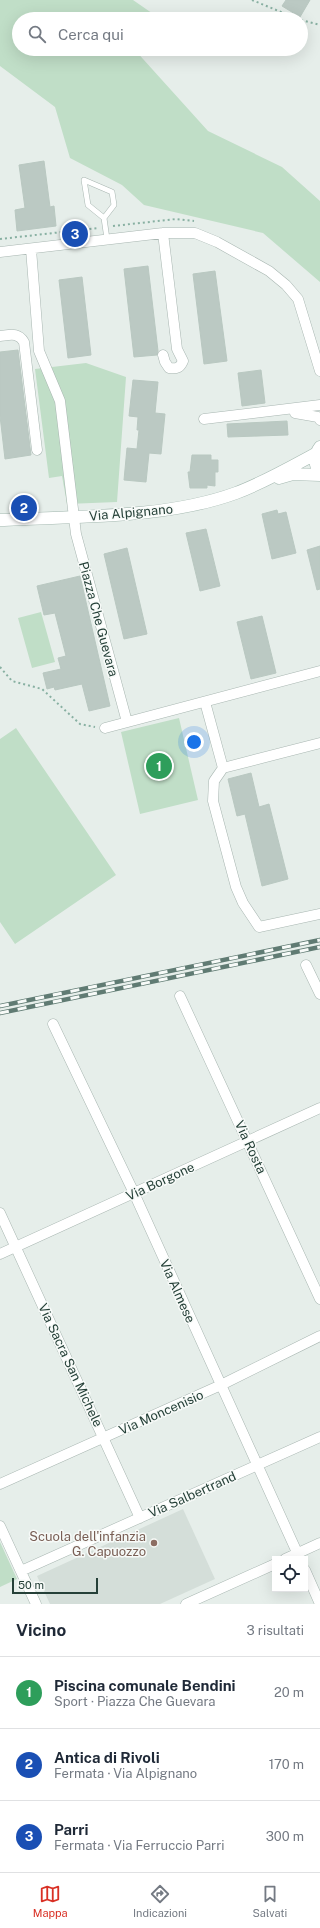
<!DOCTYPE html>
<html lang="it">
<meta charset="utf-8">
<style>
body{margin:0;font-family:"Public Sans",sans-serif;background:#f6f6f7;color:#1f2937}
.controls{position:absolute;right:12px;bottom:12px;display:grid;overflow:hidden;border-radius:0px;box-shadow:0 4px 16px #0002}
.controls button{width:36px;height:36px;display:grid;place-items:center;padding:0;border:0;border-bottom:1px solid #e0e1e3;background:#fff;color:#1f2937;font:20px sans-serif}
.scale{position:absolute;left:12px;bottom:10px;width:86px;box-sizing:border-box;padding-left:4px;border:2px solid #254038;border-top:0;font-size:11px;line-height:14px;white-space:nowrap;color:#254038;-webkit-text-stroke:3px #f7faf8;paint-order:stroke}
.you{position:absolute;left:194px;top:742px;width:14px;height:14px;margin:-10px;border:3px solid #fff;border-radius:50%;background:#1a73e8;box-shadow:0 0 0 6px #1a73e833}
.badge{display:grid;place-items:center;width:26px;height:26px;border-radius:50%;background:#d93025;color:#fff;font-size:13px;font-weight:700}
.pin{position:absolute;translate:-50% -50%;border:2px solid #fff;box-shadow:0 1px 4px #0006}
.list{margin:0;padding:0;list-style:none}
h2{display:flex;justify-content:space-between;align-items:center;height:52px;margin:0;padding:0 16px;font-size:17px}
h2 small{font-size:13px;font-weight:400;color:#747a83}
.list li{display:grid;grid-template-columns:26px 1fr auto;gap:12px;align-items:center;box-sizing:border-box;height:72px;padding:0 16px;border-top:1px solid #e0e1e3}
.list b{display:block;font-size:15px;white-space:nowrap}
.list p{margin:0;font-size:13px;white-space:nowrap;color:#747a83}
.list em{font-size:13px;font-style:normal;color:#747a83}
.icon{flex:none;width:22px;height:22px;fill:none;stroke:currentColor;stroke-width:2;stroke-linecap:round;stroke-linejoin:round}
.map{position:relative;flex:none;width:320px;height:1604px;overflow:hidden}
.search{position:absolute;background:#fff;box-shadow:0 4px 16px #0002;left:12px;right:12px;top:12px;height:44px;display:flex;align-items:center;gap:10px;box-sizing:border-box;padding:0 14px;border-radius:22px;color:#747a83;font-size:15px}
.sheet{height:268px;background:#fff}
nav{display:flex;justify-content:space-around;align-items:center;box-sizing:border-box;height:56px;border-top:1px solid #e0e1e3;background:#fff;font-size:11px;color:#747a83}
nav a{display:grid;justify-items:center;gap:2px}
nav .on{color:#d93025}
.map>svg:first-child{display:block}
.built{fill:#d4ded9}
.green{fill:#c0dec7}
.building{fill:#bbc9c3;stroke:#b9c8c1}
.lines{fill:none;stroke-linecap:round;stroke-linejoin:round}
.lane-casing{stroke:#a8b6b1;stroke-width:6}
.street-casing{stroke:#a8b6b1;stroke-width:11}
.secondary-casing{stroke:#a5b9b1;stroke-width:13}
.path{stroke:#88b0a2;stroke-width:2;stroke-dasharray:2 3;stroke-linecap:butt}
.lane{stroke:#fff;stroke-width:5}
.street{stroke:#fff;stroke-width:10}
.secondary{stroke:#fff;stroke-width:12}
.rail-casing{stroke:#607b73;stroke-width:4.5}
.rail{stroke:#f7faf8;stroke-width:3;stroke-dasharray:9;stroke-linecap:butt}
.education-dot{fill:#8d6e63;stroke:#f7faf8;stroke-width:1.5}
.labels{text-anchor:middle;stroke-width:3;stroke-linejoin:round;paint-order:stroke}
.street-label{font-size:13px;fill:#254038;stroke:#f7faf8}
.education-label{font-size:13px;fill:#785e54;stroke:#f7faf8;text-anchor:end}
</style>
<div class="map">
<svg width="320" height="1604" viewBox="0 0 320 1604">
<rect width="100%" height="100%" fill="#e6eeea"/>
<path class="built" d="M183,1509L215,1579L160,1604H50L37,1576Z"/>
<path class="green" d="M0,0H133L159,18L19,19V49H134L208,131L282,167L320,201V282L263,233L144,205L122,185L70,158L55,107L0,66Z
M86,363L126,377L117,502L67,504L62,476L49,478L35,369Z
M41,612L55,662L32,668L18,618Z
M179,718L198,800L140,814L121,732Z
M16,728L116,875L15,944L0,922V739Z
M0,1542L17,1579L0,1587Z"/>
<path class="building" d="M286,0H310L300,17L282,6Z
M44,161L50,207L54,206L56,226L17,231L15,210L25,208L19,165Z
M148,266L158,351L157,355L134,357L124,269Z
M215,271L227,361L204,364L193,274Z
M82,277L91,355L68,358L59,280Z
M18,350L31,455L5,459L0,416V352Z
M261,370L265,403L242,406L238,373Z
M133,380L158,382L155,413L165,414L161,454L149,453L146,482L124,480L127,448L137,449L139,430H137L138,417L129,416Z
M287,421L288,435L228,437L227,424Z
M192,455H211V460H218V472H215V486L207,485V488H190L188,472H190Z
M277,510L278,514L286,512L296,553L272,559L262,514Z
M206,529L220,586L200,591L186,533Z
M320,546V589L317,590L307,550Z
M127,548L147,634L124,639L104,554Z
M80,576L110,706L89,711L82,684L55,690L54,687L47,689L43,673L61,669L58,658L66,656L55,613L44,615L37,586Z
M262,616L276,673L251,679L237,622Z
M251,773L259,807L269,804L288,879L262,886L245,814L237,816L228,779Z"/>
<g class="lines">
<g class="lane-casing">
<path id="lane" d="M104,218L114,205L112,192L84,180L88,205L104,218L107,239"/>
</g>
<g class="street-casing">
<path id="street" d="M163,233L177,349L183,361C180,368 177,369 169,368L165,362L163,355
M31,249L39,351L60,401L76,534L127,722
M0,252L163,233H195L217,242L269,271L286,285L298,299L320,371
M0,336C10,335 18,332 24,342L37,450
M295,413L318,417L320,420
M204,419L320,405
M205,702L223,768L320,743
M105,728L320,671
M223,768L214,781L213,801L236,887L243,903L259,927L320,914
M306,965L320,994
M180,996L320,1299
M53,1024L134,1193L300,1559
M0,1213L140,1518
M0,1254L320,1108
M0,1484L221,1385L320,1336
M0,1526L36,1604
M285,1559L320,1543
M305,1570L320,1604
M21,1571L320,1437
M186,1604L275,1564"/>
</g>
<g class="secondary-casing">
<path id="secondary" d="M320,447C314,455 314,464 320,473
M279,478L293,474L320,475
M0,520C75,516 165,519 236,493C263,483 289,468 315,454"/>
</g>
<path class="path" d="M252,0L298,19
M301,20L320,25
M113,226L176,219L194,221
M0,239L98,228
M0,667L12,681L42,689L80,724L95,727"/>
<use href="#lane" class="lane"/>
<use href="#street" class="street"/>
<use href="#secondary" class="secondary"/>
<g class="rail-casing">
<path id="rail" d="M0,1006L320,940
M0,1013L320,947"/>
</g>
<use href="#rail" class="rail"/>
</g>
<circle class="education-dot" cx="154" cy="1543" r="4"/>
<g class="labels">
<g class="street-label">
<text transform="translate(131 512) rotate(-5)" y="5">Via Alpignano</text>
<text transform="translate(99 619) rotate(75)" y="5">Piazza Che Guevara</text>
<text transform="translate(251 1147) rotate(65)" y="5">Via Rosta</text>
<text transform="translate(160 1181) rotate(-25)" y="5">Via Borgone</text>
<text transform="translate(178 1291) rotate(66)" y="5">Via Almese</text>
<text transform="translate(71 1365) rotate(65)" y="5">Via Sacra San Michele</text>
<text transform="translate(161 1412) rotate(-24)" y="5">Via Moncenisio</text>
<text transform="translate(192 1494) rotate(-24)" y="5">Via Salbertrand</text>
</g>
<g class="education-label">
<text x="146" y="1541">Scuola dell'infanzia<tspan x="146" dy="15">G. Capuozzo</tspan></text>
</g>
</g>
</svg>
<div class="controls">
<button><svg class="icon" aria-label="locate" viewBox="0 0 24 24"><circle cx="12" cy="12" r="6"/><path d="M12 2v4M12 18v4M2 12h4M18 12h4"/></svg></button>
</div>
<div class="scale">50 m</div>
<div class="you"></div>
<div class="pin badge" style="left:159px;top:766px;background:#2e9e5b">1</div>
<div class="pin badge" style="left:24px;top:508px;background:#1a4fb4">2</div>
<div class="pin badge" style="left:75px;top:234px;background:#1a4fb4">3</div>
<div class="search"><svg class="icon" aria-label="search" viewBox="0 0 24 24"><circle cx="10" cy="10" r="6"/><path d="M15 15l6 6"/></svg>Cerca qui</div>
</div>
<section class="sheet">
<h2>Vicino<small>3 risultati</small></h2>
<ul class="list">
<li><span class="badge" style="background:#2e9e5b">1</span><div><b>Piscina comunale Bendini</b><p>Sport · Piazza Che Guevara</p></div><em>20 m</em></li>
<li><span class="badge" style="background:#1a4fb4">2</span><div><b>Antica di Rivoli</b><p>Fermata · Via Alpignano</p></div><em>170 m</em></li>
<li><span class="badge" style="background:#1a4fb4">3</span><div><b>Parri</b><p>Fermata · Via Ferruccio Parri</p></div><em>300 m</em></li>
</ul>
</section>
<nav>
<a class="on"><svg class="icon" aria-label="map" viewBox="0 0 24 24"><path d="M3 6l6-2 6 2 6-2v14l-6 2-6-2-6 2zM9 4v14M15 6v14"/></svg>Mappa</a>
<a><svg class="icon" aria-label="directions" viewBox="0 0 24 24"><path d="M12 3l9 9-9 9-9-9zM9 14v-3h6M13 9l2 2-2 2"/></svg>Indicazioni</a>
<a><svg class="icon" aria-label="saved" viewBox="0 0 24 24"><path d="M7 4h10v16l-5-4-5 4z"/></svg>Salvati</a>
</nav>
